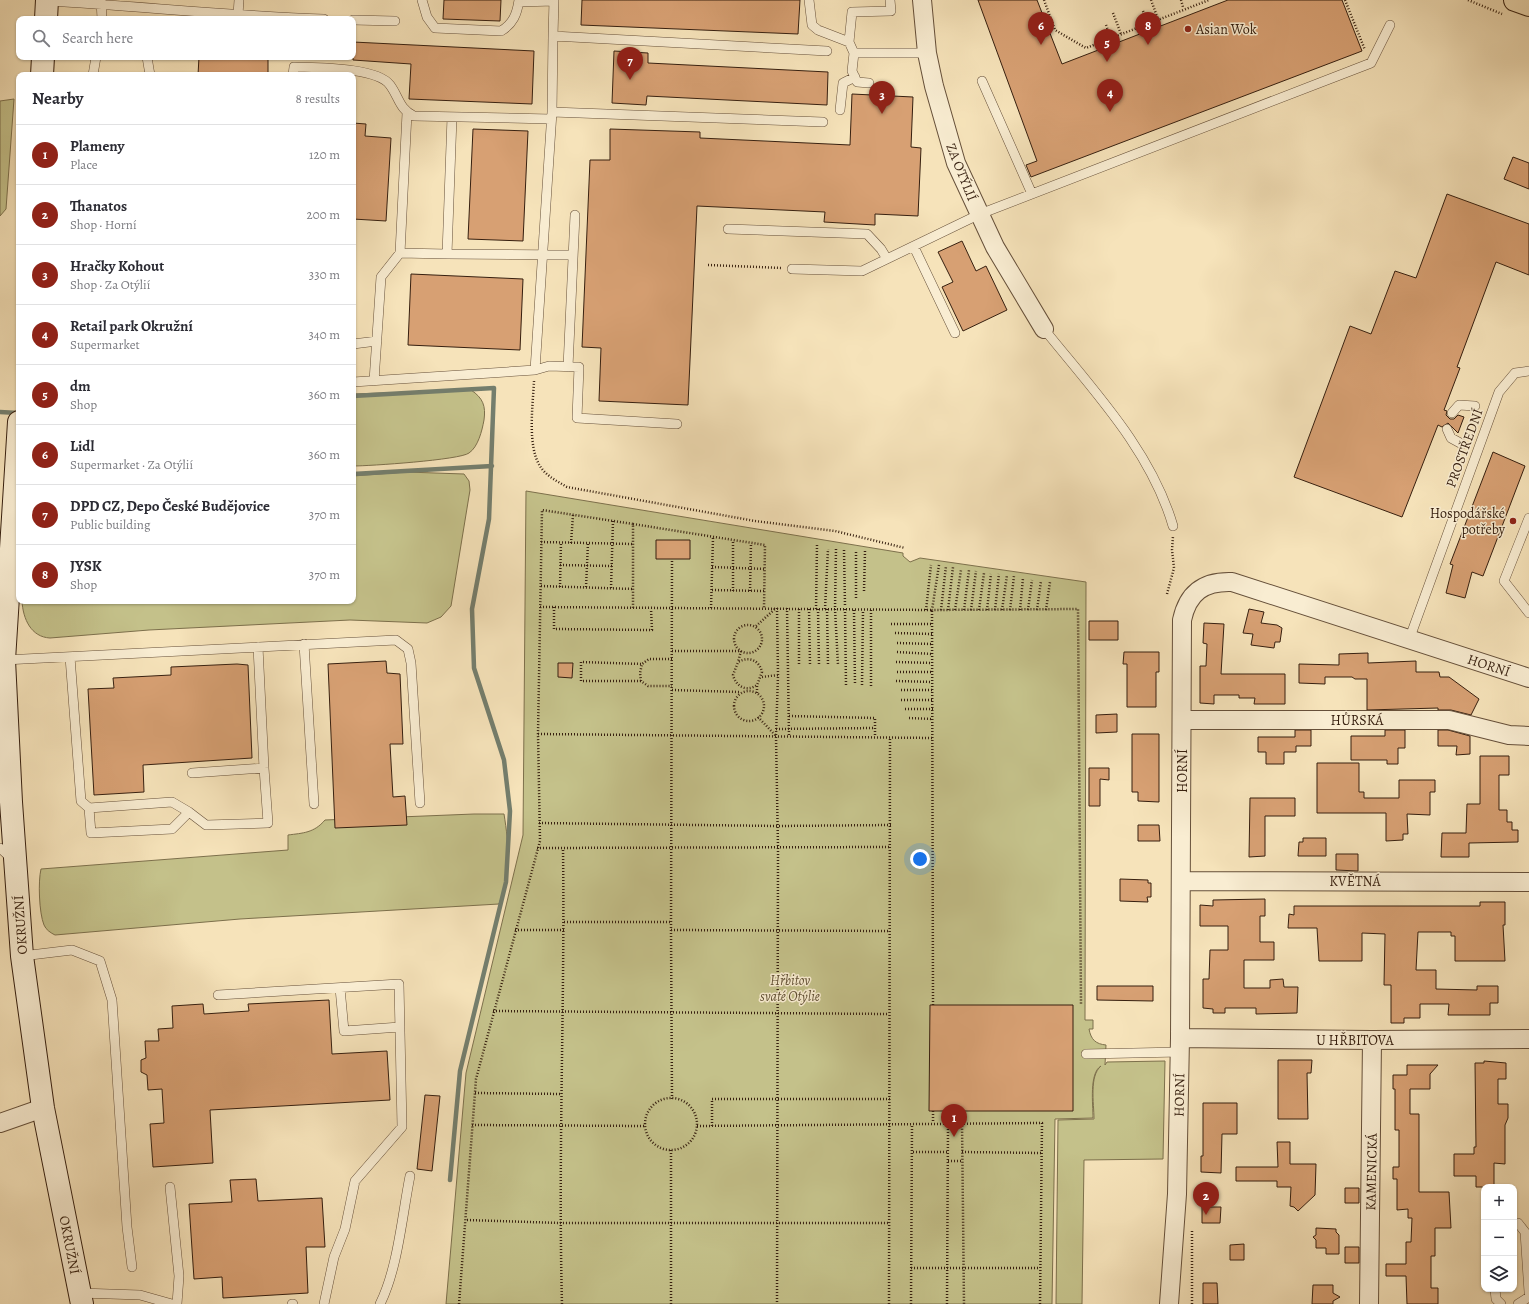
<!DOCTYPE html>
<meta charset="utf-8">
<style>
body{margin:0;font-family:Alegreya,serif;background:#f7f7f7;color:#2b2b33}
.controls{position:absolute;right:12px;bottom:12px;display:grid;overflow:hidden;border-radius:8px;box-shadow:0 1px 3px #0004}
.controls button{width:36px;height:36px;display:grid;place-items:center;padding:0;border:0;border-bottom:1px solid #e1e1e2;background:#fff;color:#2b2b33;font:20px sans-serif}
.you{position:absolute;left:920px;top:859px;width:14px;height:14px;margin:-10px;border:3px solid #fff;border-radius:50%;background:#1a73e8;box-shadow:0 0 0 6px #1a73e833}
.badge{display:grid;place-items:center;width:26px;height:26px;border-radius:50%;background:#8f2418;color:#fff;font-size:13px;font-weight:700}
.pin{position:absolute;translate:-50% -33px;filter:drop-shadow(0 1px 2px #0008)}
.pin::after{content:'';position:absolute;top:21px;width:14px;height:12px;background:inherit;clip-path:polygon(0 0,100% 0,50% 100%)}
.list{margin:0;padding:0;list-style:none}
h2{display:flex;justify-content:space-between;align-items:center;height:52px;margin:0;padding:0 16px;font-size:17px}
h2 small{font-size:13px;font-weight:400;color:#7c7c81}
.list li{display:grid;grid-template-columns:26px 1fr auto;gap:12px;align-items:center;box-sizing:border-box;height:60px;padding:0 16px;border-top:1px solid #e1e1e2}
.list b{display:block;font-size:15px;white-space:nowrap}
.list p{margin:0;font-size:13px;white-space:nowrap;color:#7c7c81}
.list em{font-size:13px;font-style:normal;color:#7c7c81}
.icon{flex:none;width:22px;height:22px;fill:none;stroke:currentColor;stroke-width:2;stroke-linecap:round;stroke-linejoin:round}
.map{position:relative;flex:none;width:1529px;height:1304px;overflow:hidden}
.search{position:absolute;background:#fff;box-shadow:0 1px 3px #0004;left:16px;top:16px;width:340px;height:44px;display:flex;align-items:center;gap:10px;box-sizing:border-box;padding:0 14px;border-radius:8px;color:#7c7c81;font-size:15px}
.panel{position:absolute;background:#fff;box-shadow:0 1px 3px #0004;left:16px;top:72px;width:340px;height:532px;border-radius:8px}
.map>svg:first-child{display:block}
.green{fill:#c4c18a;stroke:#7d704c}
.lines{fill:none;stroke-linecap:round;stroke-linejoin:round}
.stream{stroke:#747e6d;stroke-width:4.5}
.building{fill:#d7a073;stroke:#361f0f}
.lane-casing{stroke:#66503a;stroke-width:10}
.street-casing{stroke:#66503a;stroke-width:20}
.secondary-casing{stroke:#361f0f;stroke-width:24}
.highway-casing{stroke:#361f0f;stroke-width:24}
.path{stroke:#361f0f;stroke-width:2.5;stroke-dasharray:1 2;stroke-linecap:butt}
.lane{stroke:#f9edd2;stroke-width:9}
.street{stroke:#f9edd2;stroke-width:18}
.secondary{stroke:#f9edd2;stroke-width:22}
.highway{stroke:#f6e3ba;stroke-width:22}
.poi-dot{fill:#8f2418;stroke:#f9edd2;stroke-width:1.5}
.labels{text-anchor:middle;stroke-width:3;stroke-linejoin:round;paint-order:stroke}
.poi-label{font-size:14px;fill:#361f0f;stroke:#f9edd2;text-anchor:start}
.street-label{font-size:14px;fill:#361f0f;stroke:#f9edd2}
.park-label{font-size:14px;font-style:italic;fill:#615034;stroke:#f9edd2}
</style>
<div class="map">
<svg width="1529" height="1304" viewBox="0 0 1529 1304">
<rect width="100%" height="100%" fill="#f6e3ba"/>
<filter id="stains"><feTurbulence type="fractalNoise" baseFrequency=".005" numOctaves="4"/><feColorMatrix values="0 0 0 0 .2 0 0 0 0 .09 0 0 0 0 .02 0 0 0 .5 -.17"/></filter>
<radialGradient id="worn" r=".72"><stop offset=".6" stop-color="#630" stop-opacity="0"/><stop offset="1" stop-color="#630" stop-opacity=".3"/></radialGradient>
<path class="green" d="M14,99L6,209L0,216V101Z
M471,390C483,398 486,406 484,420C482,431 478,447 469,453C460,460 369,466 353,466V394Z
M406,472L464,474L469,481L470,490L451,606L441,617L427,623L350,620L149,630L50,638C31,637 23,619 22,601H353V476Z
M526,491L903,553V556L910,562L920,558L1086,582L1085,1020H1093V1029H1089C1091,1040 1096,1044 1106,1045L1105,1065L1107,1062L1165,1061L1163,1159L1084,1160L1082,1304H1056L1058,1120L1094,1119C1094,1103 1089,1076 1101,1066C1089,1073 1093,1104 1093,1118L1055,1119L1052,1304H446L466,1073L523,835Z
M474,814H504C509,845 511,874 499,904L240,919L55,935C51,933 46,930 44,925C39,913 38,881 41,869L288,850V835C303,833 314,833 325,820Z"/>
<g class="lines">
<path class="stream" d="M353,396L494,388L489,519L472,609L474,668L504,760L510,811L506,882L460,1071L450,1180
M0,412L18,413
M353,474L492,466"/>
</g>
<path class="building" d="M444,0H501L500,21L443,19Z
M582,0H800L798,34L581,25Z
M978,0H1037L1062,64L1228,0H1342L1362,51L1031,177L1026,165L1037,161Z
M353,42L534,51L532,104L409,99L411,64L353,60Z
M614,51L648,53V63L828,72L827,105L647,96L646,105L612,103Z
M199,57H268V75H198Z
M852,94L913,97L911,147L921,148L918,216L875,214V225L824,222L825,212L697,206L688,405L599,401L601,348L582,347L590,160H610V129L700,132V138L850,145Z
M353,123L366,124L365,136L391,138L386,221L353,219Z
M473,129L528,131L523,241L468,239Z
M1513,157L1529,163V189L1504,179Z
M1447,194L1529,224V275L1496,262L1457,367L1460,368L1444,410L1447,411L1446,415L1450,419H1454L1458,415L1464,417L1458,433L1448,423L1442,427L1438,425L1402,517L1294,477L1350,326L1371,334L1395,271L1416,278Z
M962,241L976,271L986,266L1007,310L963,331L942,287L953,282L938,252Z
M411,274L523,279L520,350L408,345Z
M1493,452L1525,466L1483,576L1472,572L1465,598L1446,593L1453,565L1450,564Z
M656,540H690V559H656Z
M1249,609L1264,612L1261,623L1277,625L1282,628L1280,642H1275L1274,648L1251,645L1253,634L1243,633Z
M1089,621H1118V640H1089Z
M1204,623L1224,624L1221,674H1285V704H1254L1255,698H1239V695H1214V704L1200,703V666H1206L1207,644L1203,643Z
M1124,652H1159V672H1156V707H1127V664H1123Z
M1368,653V663L1416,661V672H1439L1440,677H1449L1479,699L1471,715L1451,710H1438V708L1367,710V679H1355L1352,677H1325V684L1299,683V664L1339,665V654Z
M386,661L387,673L400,674L403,744H390L393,797L405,796L407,825L335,828L328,664Z
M558,663H573L572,678L558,677Z
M237,664L248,665L252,758L143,765L144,792L94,795L88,689L114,688L113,678L171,675V667Z
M1117,714V732L1096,733V715Z
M1295,730H1311V746H1296V752H1284V764H1266V752H1258V737H1295Z
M1385,730H1405V748H1398V764H1387V760H1351V736H1385Z
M1438,730H1448L1470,736V754L1456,755L1457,746H1438Z
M1132,734H1159V802L1138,801V792H1132Z
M1480,756H1509V775H1499V810H1507V822H1512V830H1518V842L1469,843V857H1441L1442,833H1466L1467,804H1480Z
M1317,763H1359V792H1364V798H1399V780H1435V792H1430V815L1407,814L1408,834H1403V840L1386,841V813H1317Z
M1089,768H1109V780L1100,779V806H1089Z
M1250,798H1295V816H1265V856L1249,857Z
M1138,825H1159L1160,841H1138Z
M1303,838H1326V856H1298L1299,842H1303Z
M1336,854H1358V871L1336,870Z
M1120,879L1148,880V883H1151V897H1147L1148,902L1120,901Z
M1265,899V916H1260V942H1274V960H1244V988H1270V980L1283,979L1284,987H1298L1297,1013L1256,1014V1008H1225V1013H1213V1009L1203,1008V979H1209L1210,950H1228V926H1200V905L1213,906V900Z
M1480,902H1505V925H1503L1505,961H1455V936H1451V932H1418L1416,970H1436V989L1477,990V986H1498V1003H1490V1015H1448L1449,1004H1420V1018H1404V1023H1391V985H1384L1385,934L1362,933V961H1319L1317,928H1288L1289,914L1294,915V906H1480Z
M1097,986H1153V1001L1097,1000Z
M329,1000L332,1054L387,1051L390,1100L210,1110L213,1163L153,1167L150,1124L164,1123L162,1089L148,1090L147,1075L141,1072V1060L146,1058L145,1041H159L158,1029L173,1028L172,1006L203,1004L204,1014L249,1011L248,1004Z
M930,1005H1073V1111H929Z
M1278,1060H1312L1311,1073H1307L1308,1119H1278Z
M1484,1061L1506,1063V1079H1498V1104H1508V1118L1505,1125V1164L1494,1163V1187H1476V1176H1454V1154H1474V1147H1476L1475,1063H1484Z
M1407,1065H1438L1430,1074V1089H1410V1114H1419V1192H1449L1451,1228H1435V1256H1431V1288H1438V1304H1407L1406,1276H1386V1264H1406V1242H1411L1412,1218H1408V1209L1397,1210V1179H1393V1167H1399V1130H1395V1089H1393V1075H1407Z
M425,1095L440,1096L432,1171L417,1169Z
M1203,1103H1237V1134H1222L1221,1173L1201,1172V1156H1203Z
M1277,1142H1290V1164H1316L1315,1195L1298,1211L1294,1207L1290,1206L1291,1187H1277V1181H1236V1167H1278Z
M256,1179L258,1201L322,1198L325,1247H306L308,1293L223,1298L222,1277L194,1279L189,1204L232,1202L230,1180Z
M1345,1188H1359V1203H1345Z
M1202,1207H1221L1220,1223H1202Z
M1316,1228L1336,1229V1232L1339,1235V1254H1326V1248H1316V1240L1313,1237L1316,1235Z
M1244,1244V1260H1230V1245Z
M1345,1247H1359V1263H1345Z
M1203,1283H1217L1218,1304H1203Z
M1313,1285H1333V1293L1340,1297L1333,1301V1304H1312Z"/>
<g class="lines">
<g class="lane-casing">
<path id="lane" d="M101,0L102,19
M422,0L427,17L435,28L501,31C513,24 517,14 519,0
M809,0L812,25L818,30L849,42
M47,1C139,6 231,16 324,19
M519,2L554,1
M238,15L239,0
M353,20L395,21
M553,36L554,0
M854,53L849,42L852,12L891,11L890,0
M147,57L150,75
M93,75L96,57
M293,75L294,67C316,68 377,67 390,85C399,97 399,109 414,116L551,119
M982,81L1032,194
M869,83L857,82L852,71L854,53H927
M840,110L843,83L855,77
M552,112L553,36L827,51
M728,229L867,234L881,249L887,259
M914,247L955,333
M400,253L447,254L452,117
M447,254L573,255
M792,269L862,271L980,214L1371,63L1390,25
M1044,329C1092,389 1151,450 1173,526
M353,344L377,341
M568,367L575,215
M535,370L552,112L823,122
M374,381L381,277L400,253L407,113
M353,382L535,370L549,366L579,367L577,418L677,424
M1452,413L1459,405L1475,406
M1447,429L1451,438L1462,444
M1529,518L1504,581L1529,613
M1409,640L1499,392L1515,373L1529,371
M304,644L314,804
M70,657L81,801L89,808L91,833L172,829L189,812L206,825L268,823L264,768L258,647
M4,660L396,640L408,649L411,663L420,803
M192,773L264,768
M89,808L172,802L189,812
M0,848L12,859
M22,956L72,950L100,961L112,1000L127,1227L132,1267
M340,988L344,1031L400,1027
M218,995L399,984L402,1127L355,1181L345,1229L334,1257L324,1304
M1086,1054L1180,1052
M170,1187L179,1276L177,1304
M1514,1223H1518L1525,1232L1529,1292
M1495,1289L1496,1299L1501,1304
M80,1293L140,1295L172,1304
M292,1304H293
M380,1304C398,1268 402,1216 410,1176
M1518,1304L1529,1297"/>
</g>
<g class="street-casing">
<path id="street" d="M922,0L927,53L934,86L956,163L995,247L1044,329
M1182,720H1449L1509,735L1529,736
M1182,881L1529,882
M1180,1038L1372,1040L1529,1039
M0,1123L43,1108
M1169,1304L1177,1194L1180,1038L1182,620C1188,592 1204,581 1232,582L1529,678
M1369,1304L1372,1040"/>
</g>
<g class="secondary-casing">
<path id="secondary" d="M46,19L47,0
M42,75L43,57
M19,422L4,660L11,802L22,956L43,1108L82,1304"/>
</g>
<g class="highway-casing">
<path id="highway" d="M1515,0L1529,5"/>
</g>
<path class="path" d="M1044,0L1055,30L1086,48L1209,0
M1151,0L1158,19
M1181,0L1183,7
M1345,0L1365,50
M1468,0L1502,14
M1143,11L1147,21
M1113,13L1121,34
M1106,25L1110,36
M708,265L782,268
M534,381C533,404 527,446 540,466C546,476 557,481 567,487L755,521L835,531L905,548
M633,524L765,545L764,608
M541,542L633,544
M571,543L573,515
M836,549L835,609L838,665
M844,550L845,606
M672,561L671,930L672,1099
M560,565L612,566
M939,565L932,610L1078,609L1081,1005
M712,567L765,569
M541,586L633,589
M560,587L561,542
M586,587L588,543
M611,588L613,521
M712,590L764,591
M733,591V541
M750,591L751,543
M864,591L865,551
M1167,594L1174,568L1172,550L1173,536
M856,598V551
M540,607L932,610L933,1005
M554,607V629L652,630L651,609
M711,608L713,538
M777,608L778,675L776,736L778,848L777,1304
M787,608L789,737
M809,609L810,665
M816,609L817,545
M818,609L819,665
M825,609L828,549
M827,609L828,665
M845,609L846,685
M854,610L855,685
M926,610L931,565
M941,610L946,566
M948,610L953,567
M955,610L961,570
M964,610L969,570
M971,610L976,571
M979,610L984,573
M987,610L991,574
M995,610L999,574
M1002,610L1007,575
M1010,610L1014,576
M1020,610L1023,578
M1028,610L1032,580
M1037,610L1041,581
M1046,610L1050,582
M891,624H932
M734 639a14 14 0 1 1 28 0a14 14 0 1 1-28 0Z
M756,626L776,608
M895,633L932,634
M897,643L932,644
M672,651H741L738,662
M897,652L932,654
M672,659H649L642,664L640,673L641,681L648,686H672
M896,662L932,663
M799,664V608
M897,672H933
M762,677L778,675
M641,681H581V662L642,664
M896,681L932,682
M862,685L863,610
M871,686V610
M672,690L740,692
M901,690H932
M734 706a15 15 0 1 1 30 0a15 15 0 1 1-30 0Z
M757,693V685L762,672C759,660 749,656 738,662L733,675C736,687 747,692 757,685
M901,700H932
M905,709H933
M789,716L875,718V736
M758,717L776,736
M909,718L933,719
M776,729L875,728
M538,734L933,738
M539,823L777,826L891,825
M537,848L891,847
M564,922H671
M515,930H564
M671,930L889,931
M493,1011L889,1014
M475,1093L562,1094
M645 1124a26 26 0 1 1 52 0a26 26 0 1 1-52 0Z
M933,1111V1123
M960,1111L962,1123L964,1304
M472,1125L646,1126
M697,1126L1042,1123L1040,1304
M712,1126V1099H890
M913,1152H948
M962,1152L1041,1153
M948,1161H962
M467,1220L560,1223H890
M911,1268H1040
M459,1304L476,1079L540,841L538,734L542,510L633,524V608
M562,1304C558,1152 565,1000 563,849
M671,1304V1150
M889,1304L890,738
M911,1304L912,1125
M947,1304L948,1123
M1192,1304V1229"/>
<use href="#lane" class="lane"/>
<use href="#street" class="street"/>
<use href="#secondary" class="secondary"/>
<use href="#highway" class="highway"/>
</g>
<g class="poi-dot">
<circle cx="1188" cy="29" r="4"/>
<circle cx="1513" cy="521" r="4"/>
</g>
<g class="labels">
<g class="poi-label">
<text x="1196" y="34">Asian Wok</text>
<text x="1505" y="518" text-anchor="end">Hospodářské<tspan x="1505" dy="16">potřeby</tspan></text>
</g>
<g class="street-label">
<text transform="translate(962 172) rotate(68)" y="5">ZA OTÝLIÍ</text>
<text transform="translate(1464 448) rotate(-70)" y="5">PROSTŘEDNÍ</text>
<text transform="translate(1489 665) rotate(18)" y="5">HORNÍ</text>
<text x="1357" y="725">HŮRSKÁ</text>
<text transform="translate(1182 771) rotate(-90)" y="5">HORNÍ</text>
<text x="1355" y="886">KVĚTNÁ</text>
<text transform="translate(20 925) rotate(-94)" y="5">OKRUŽNÍ</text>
<text x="1355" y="1045">U HŘBITOVA</text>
<text transform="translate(1179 1095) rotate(-89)" y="5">HORNÍ</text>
<text transform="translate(1371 1172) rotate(-89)" y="5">KAMENICKÁ</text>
<text transform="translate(70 1245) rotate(79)" y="5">OKRUŽNÍ</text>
</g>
<g class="park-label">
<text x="790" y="985">Hřbitov<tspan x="790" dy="16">svaté Otýlie</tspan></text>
</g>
</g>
<rect width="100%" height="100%" filter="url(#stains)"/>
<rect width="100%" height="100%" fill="url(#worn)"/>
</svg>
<div class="controls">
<button>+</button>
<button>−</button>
<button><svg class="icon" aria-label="layers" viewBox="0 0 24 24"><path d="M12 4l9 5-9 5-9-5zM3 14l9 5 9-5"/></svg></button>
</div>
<div class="you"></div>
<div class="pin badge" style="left:954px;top:1137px">1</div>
<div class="pin badge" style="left:1206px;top:1215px">2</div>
<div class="pin badge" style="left:882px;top:114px">3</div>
<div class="pin badge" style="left:1110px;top:112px">4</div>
<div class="pin badge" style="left:1107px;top:62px">5</div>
<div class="pin badge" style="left:1041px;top:45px">6</div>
<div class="pin badge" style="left:630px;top:80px">7</div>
<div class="pin badge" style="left:1148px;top:45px">8</div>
<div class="search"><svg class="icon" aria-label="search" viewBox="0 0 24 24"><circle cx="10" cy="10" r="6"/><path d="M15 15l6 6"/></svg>Search here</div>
<section class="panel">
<h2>Nearby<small>8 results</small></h2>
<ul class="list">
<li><span class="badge">1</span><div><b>Plameny</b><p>Place</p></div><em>120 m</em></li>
<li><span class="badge">2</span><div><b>Thanatos</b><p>Shop · Horní</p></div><em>200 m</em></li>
<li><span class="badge">3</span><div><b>Hračky Kohout</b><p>Shop · Za Otýlií</p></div><em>330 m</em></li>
<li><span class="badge">4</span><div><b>Retail park Okružní</b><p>Supermarket</p></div><em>340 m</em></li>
<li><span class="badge">5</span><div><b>dm</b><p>Shop</p></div><em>360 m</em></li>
<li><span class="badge">6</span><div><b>Lidl</b><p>Supermarket · Za Otýlií</p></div><em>360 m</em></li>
<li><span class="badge">7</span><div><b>DPD CZ, Depo České Budějovice</b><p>Public building</p></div><em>370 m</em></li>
<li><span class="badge">8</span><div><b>JYSK</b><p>Shop</p></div><em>370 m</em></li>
</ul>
</section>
</div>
